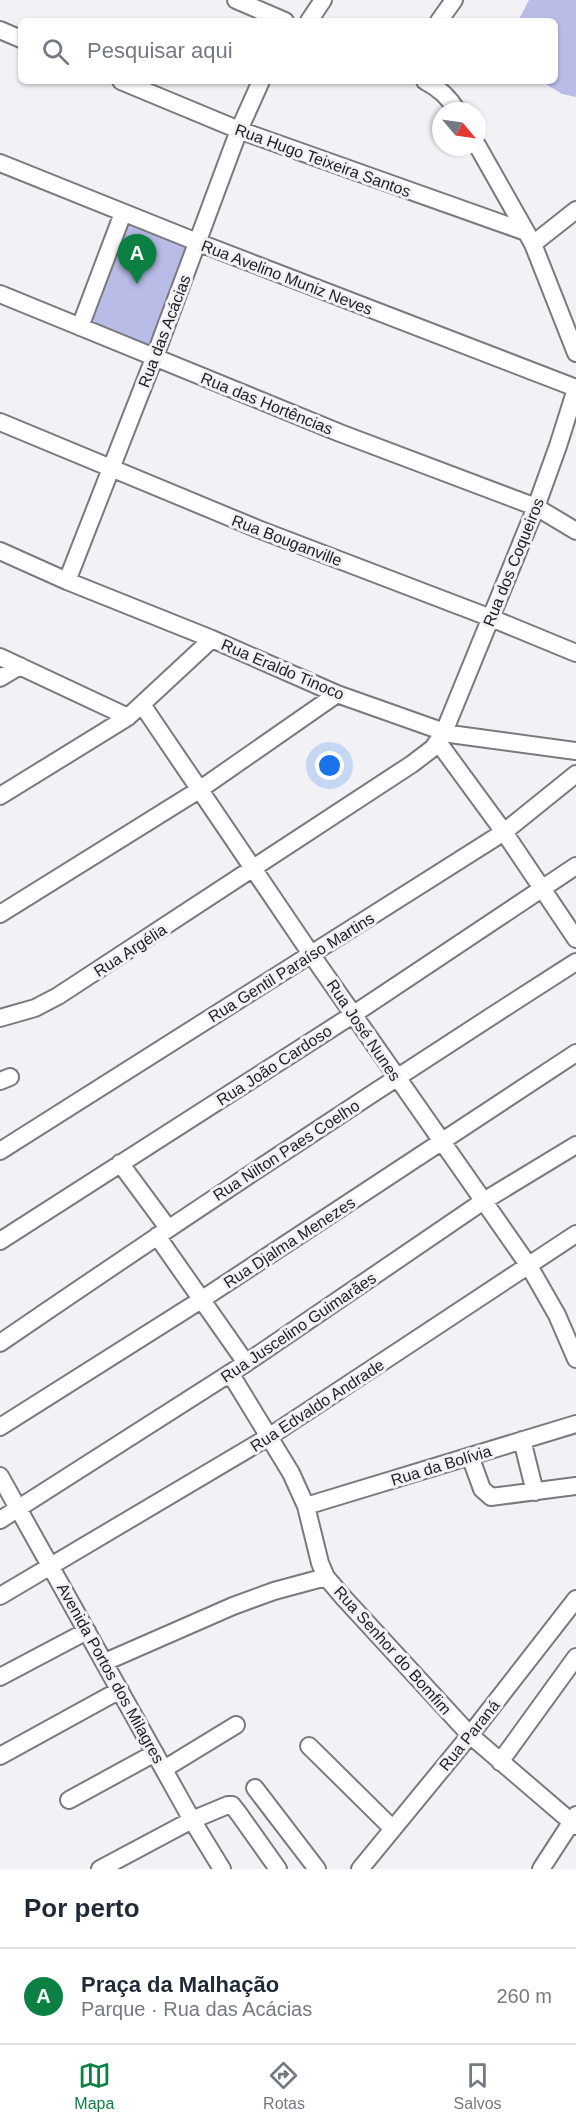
<!DOCTYPE html>
<html lang="pt">
<meta charset="utf-8">
<style>
body{margin:0;font-family:Helvetica,sans-serif;background:#f2f2f3;color:#1f2937}
.compass{position:absolute;left:432px;top:102px;width:54px;height:54px;border-radius:50%;background:#fff;box-shadow:0 2px 4px #0004;rotate:119deg}
.you{position:absolute;left:330px;top:766px;width:21px;height:21px;margin:-15px;border:4px solid #fff;border-radius:50%;background:#1a73e8;box-shadow:0 0 0 9px #1a73e833}
.badge{display:grid;place-items:center;width:39px;height:39px;border-radius:50%;background:#0b8043;color:#fff;font-size:20px;font-weight:700}
.pin{position:absolute;translate:-50% -50px;filter:drop-shadow(0 2px 3px #0008)}
.pin::after{content:'';position:absolute;top:32px;width:21px;height:18px;background:inherit;clip-path:polygon(0 0,100% 0,50% 100%)}
.list{margin:0;padding:0;list-style:none}
h2{display:flex;justify-content:space-between;align-items:center;height:78px;margin:0;padding:0 24px;font-size:26px}
h2 small{font-size:20px;font-weight:400;color:#747a83}
.list li{display:grid;grid-template-columns:39px 1fr auto;gap:18px;align-items:center;box-sizing:border-box;height:96px;padding:0 24px;border-top:2px solid #e0e1e3}
.list b{display:block;font-size:22px;white-space:nowrap}
.list p{margin:0;font-size:20px;white-space:nowrap;color:#747a83}
.list em{font-size:20px;font-style:normal;color:#747a83}
.icon{flex:none;width:33px;height:33px;fill:none;stroke:currentColor;stroke-width:2;stroke-linecap:round;stroke-linejoin:round}
.map{position:relative;flex:none;width:576px;height:1869px;overflow:hidden}
.search{position:absolute;background:#fff;box-shadow:0 2px 4px #0004;left:18px;right:18px;top:18px;height:66px;display:flex;align-items:center;gap:15px;box-sizing:border-box;padding:0 21px;border-radius:9px;color:#747a83;font-size:22px}
.sheet{height:174px;background:#fff}
nav{display:flex;justify-content:space-around;align-items:center;box-sizing:border-box;height:84px;border-top:2px solid #e0e1e3;background:#fff;font-size:16px;color:#747a83}
nav a{display:grid;justify-items:center;gap:3px}
nav .on{color:#0b8043}
.map>svg:first-child{display:block}
.green{fill:#b8bce6}
.lines{fill:none;stroke-linecap:round;stroke-linejoin:round}
.minor-casing{stroke:#7a7a7e;stroke-width:20}
.minor{stroke:#fff;stroke-width:16}
.labels{text-anchor:middle;stroke-width:6;stroke-linejoin:round;paint-order:stroke}
.street-label{font-size:16px;fill:#1e1e20;stroke:#f1f1f6}
</style>
<div class="map">
<svg width="576" height="1869" viewBox="0 0 576 1869">
<rect width="100%" height="100%" fill="#f1f1f6"/>
<path class="green" d="M529,0H576V97L562,94L541,81H555V21H518Z
M124,222L188,246L150,346L86,321Z"/>
<g class="lines">
<g class="minor-casing">
<path id="minor" d="M236,0L285,21
M309,21L323,0
M439,21L454,0
M0,30L21,39
M121,81L239,130L526,232
M425,81C439,88 449,97 457,111
M477,145L533,244L576,353
M0,163L197,242L576,388
M533,244L576,210
M0,294L340,433L536,507L576,531
M80,327L123,213
M0,422L258,529L491,618L576,653
M0,551L67,581L212,639L337,694L450,734L576,751
M67,581L155,356L239,130L261,81
M0,657L128,717
M0,678L20,666
M143,706L311,954L529,1266L557,1315L576,1359
M438,742L504,832L576,939
M0,796L128,717L212,639
M0,914L199,790L337,694
M0,1018L35,1008L58,996L412,764L433,748L444,732L536,507L558,446L576,389
M0,1081L10,1077
M0,1151L504,832L576,774
M120,1163L168,1228
M157,1236L246,1363
M0,1241L354,1014L576,866
M0,1343C190,1213 382,1086 576,962
M230,1373L291,1473L306,1506L320,1563L326,1577L343,1597L470,1735L576,1826
M0,1427L201,1300L576,1053
M522,1440L535,1492
M470,1456L482,1489L491,1497L576,1486
M0,1476L192,1820L222,1869
M306,1506L576,1424
M0,1520L246,1363L482,1202L576,1145
M0,1596L270,1436L576,1234
M105,1662L233,1606L274,1591L326,1577
M0,1677L87,1631
M309,1746L393,1829
M0,1756L120,1690
M500,1762L576,1657
M164,1769L236,1725
M255,1788L317,1869
M69,1800L155,1753
M100,1869L192,1820L228,1805H232L239,1814L278,1869
M360,1869L470,1735L576,1599
M541,1869L576,1815"/>
</g>
<use href="#minor" class="minor"/>
</g>
<g class="labels">
<g class="street-label">
<text transform="translate(323 160) rotate(20)" y="6">Rua Hugo Teixeira Santos</text>
<text transform="translate(287 277) rotate(21)" y="6">Rua Avelino Muniz Neves</text>
<text transform="translate(164 331) rotate(-69)" y="6">Rua das Acácias</text>
<text transform="translate(267 403) rotate(22)" y="6">Rua das Hortências</text>
<text transform="translate(287 540) rotate(21)" y="6">Rua Bouganville</text>
<text transform="translate(513 562) rotate(-68)" y="6">Rua dos Coqueiros</text>
<text transform="translate(283 669) rotate(23)" y="6">Rua Eraldo Tinoco</text>
<text transform="translate(130 950) rotate(-33)" y="6">Rua Argélia</text>
<text transform="translate(291 967) rotate(-32)" y="6">Rua Gentil Paraíso Martins</text>
<text transform="translate(364 1030) rotate(56)" y="6">Rua José Nunes</text>
<text transform="translate(274 1065) rotate(-33)" y="6">Rua João Cardoso</text>
<text transform="translate(286 1150) rotate(-33)" y="6">Rua Nilton Paes Coelho</text>
<text transform="translate(289 1242) rotate(-33)" y="6">Rua Djalma Menezes</text>
<text transform="translate(298 1327) rotate(-34)" y="6">Rua Juscelino Guimarães</text>
<text transform="translate(317 1405) rotate(-33)" y="6">Rua Edvaldo Andrade</text>
<text transform="translate(441 1465) rotate(-17)" y="6">Rua da Bolívia</text>
<text transform="translate(393 1650) rotate(48)" y="6">Rua Senhor do Bomfim</text>
<text transform="translate(111 1673) rotate(61)" y="6">Avenida Portos dos Milagres</text>
<text transform="translate(469 1735) rotate(-51)" y="6">Rua Paraná</text>
</g>
</g>
</svg>
<svg class="compass" viewBox="-18 -18 36 36"><path d="M0-13l5 13h-10z" fill="#e53935"/><path d="M0 13l5-13h-10z" fill="#747a83"/></svg>
<div class="you"></div>
<div class="pin badge" style="left:137px;top:284px">A</div>
<div class="search"><svg class="icon" aria-label="search" viewBox="0 0 24 24"><circle cx="10" cy="10" r="6"/><path d="M15 15l6 6"/></svg>Pesquisar aqui</div>
</div>
<section class="sheet">
<h2>Por perto<small></small></h2>
<ul class="list">
<li><span class="badge">A</span><div><b>Praça da Malhação</b><p>Parque · Rua das Acácias</p></div><em>260 m</em></li>
</ul>
</section>
<nav>
<a class="on"><svg class="icon" aria-label="map" viewBox="0 0 24 24"><path d="M3 6l6-2 6 2 6-2v14l-6 2-6-2-6 2zM9 4v14M15 6v14"/></svg>Mapa</a>
<a><svg class="icon" aria-label="directions" viewBox="0 0 24 24"><path d="M12 3l9 9-9 9-9-9zM9 14v-3h6M13 9l2 2-2 2"/></svg>Rotas</a>
<a><svg class="icon" aria-label="saved" viewBox="0 0 24 24"><path d="M7 4h10v16l-5-4-5 4z"/></svg>Salvos</a>
</nav>
